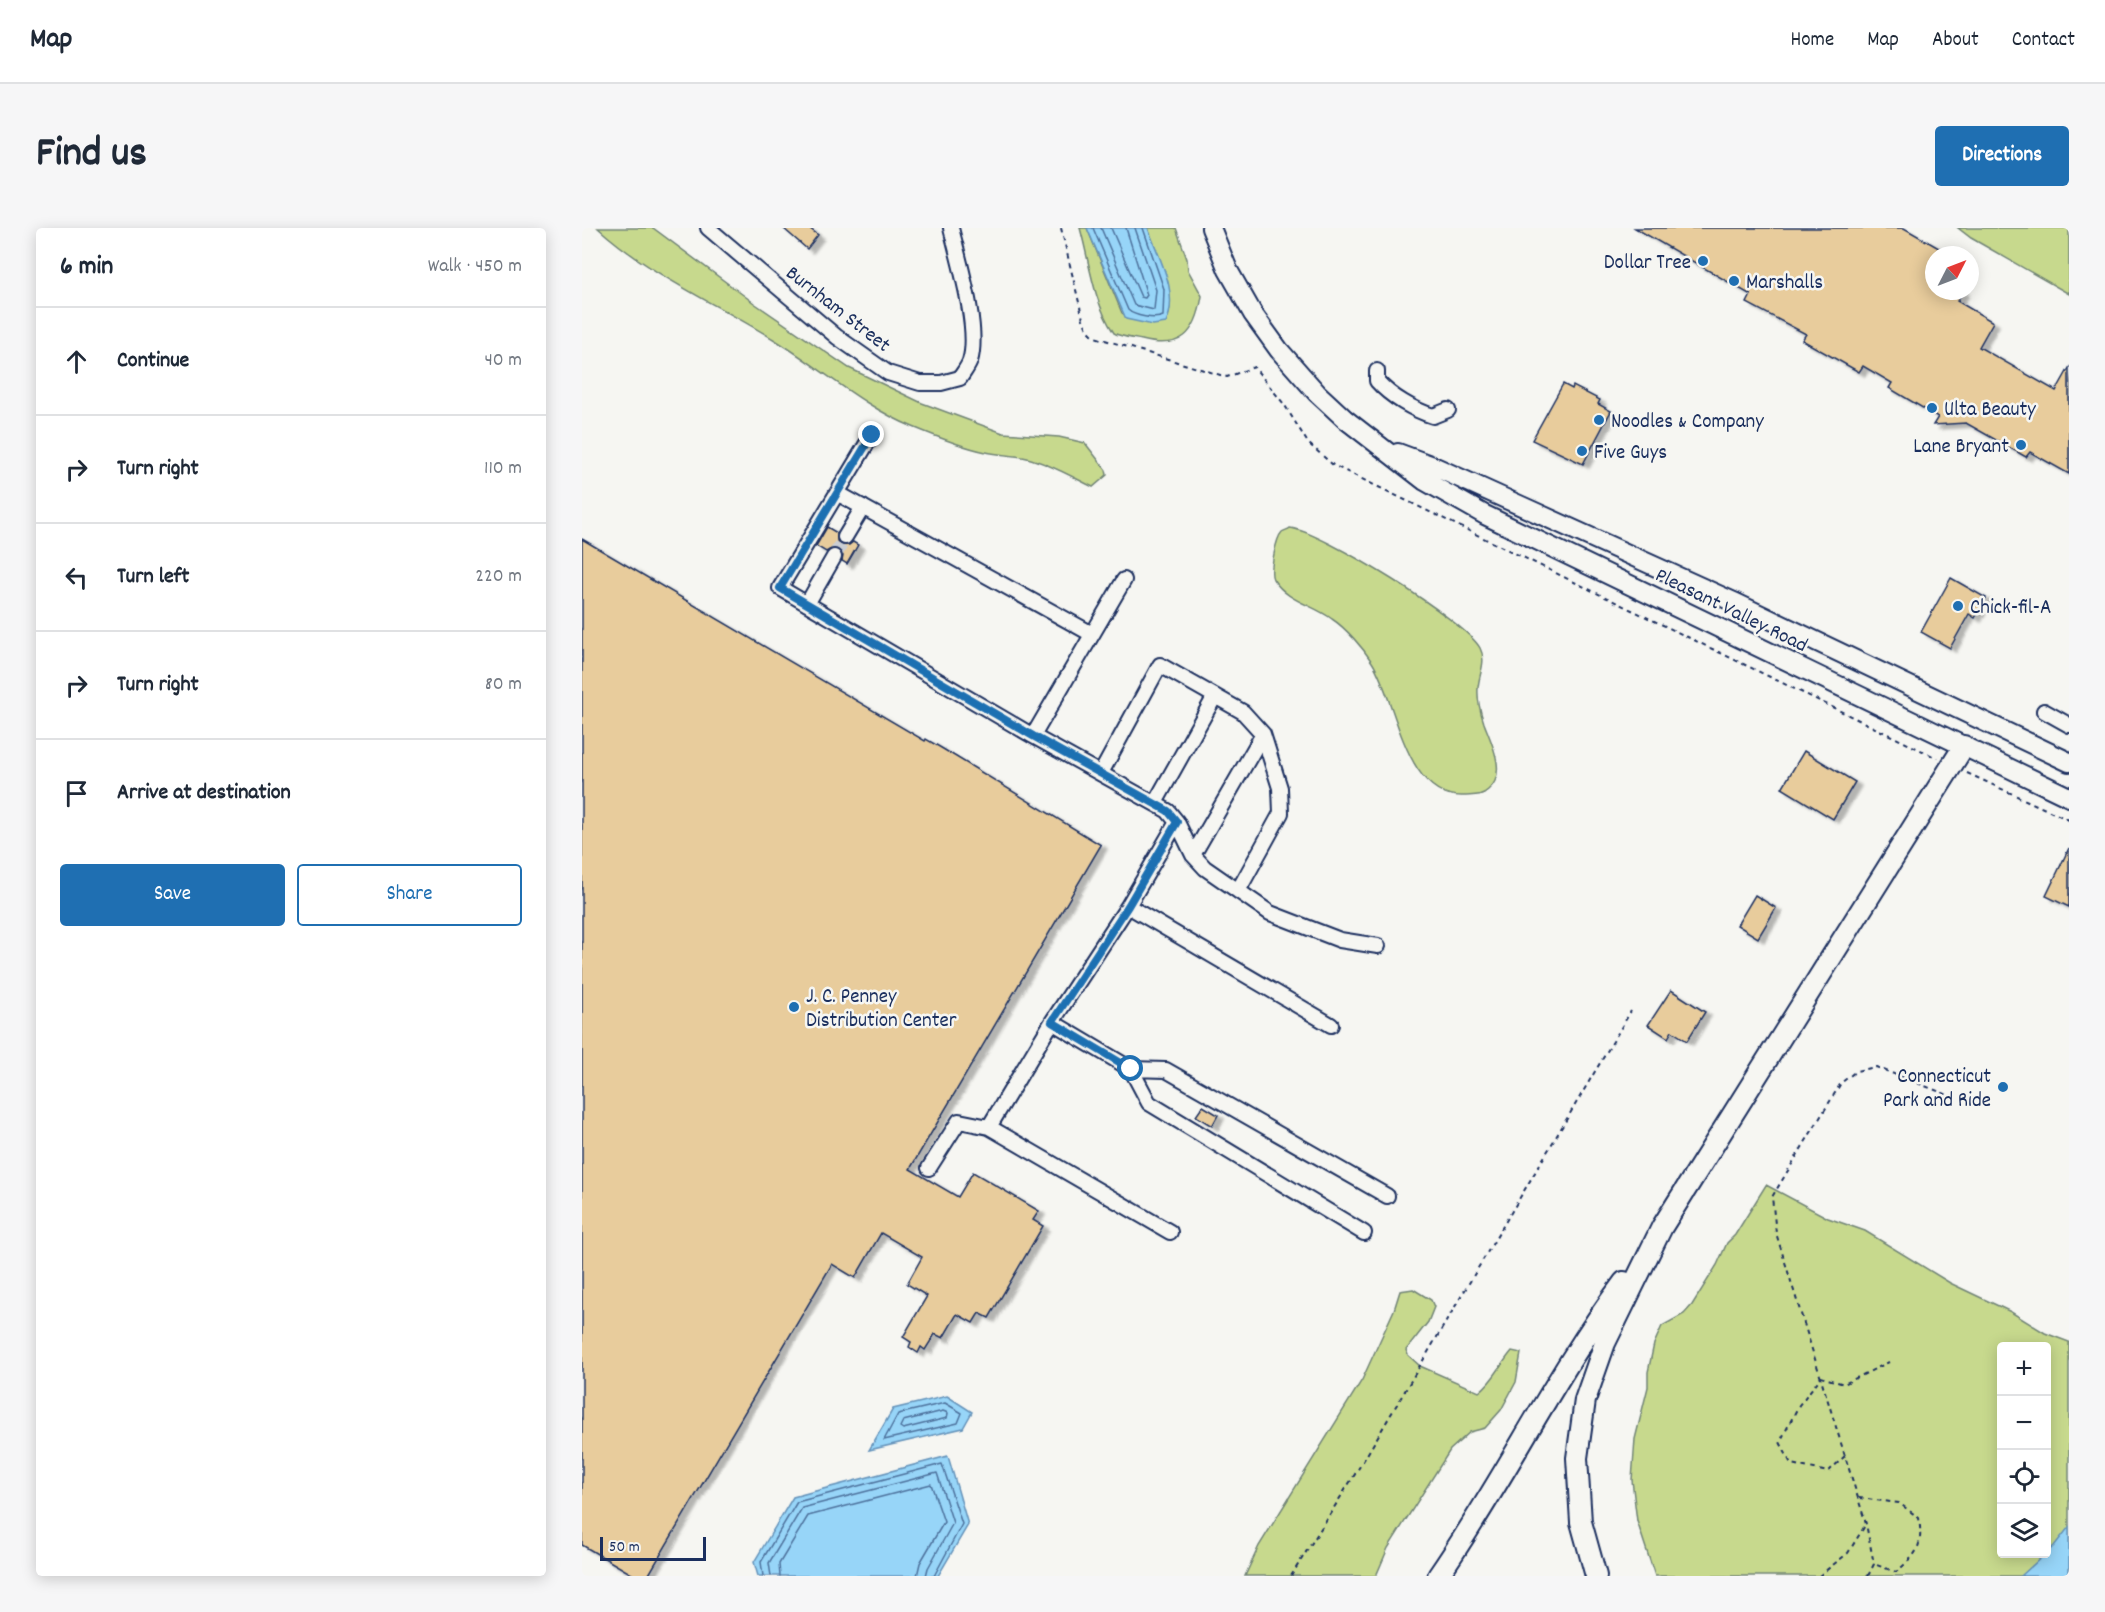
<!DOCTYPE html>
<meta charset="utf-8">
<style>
body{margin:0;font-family:Dekko,sans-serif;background:#f6f6f7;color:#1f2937}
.controls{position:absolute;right:18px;bottom:18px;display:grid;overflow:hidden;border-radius:6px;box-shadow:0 3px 15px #0003}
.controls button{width:54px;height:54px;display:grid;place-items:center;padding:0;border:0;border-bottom:2px solid #e0e1e3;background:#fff;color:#1f2937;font:30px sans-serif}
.compass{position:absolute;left:1343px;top:18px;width:54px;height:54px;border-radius:50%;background:#fff;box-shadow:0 3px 15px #0003;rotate:48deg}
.scale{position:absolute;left:18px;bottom:15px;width:106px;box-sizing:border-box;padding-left:6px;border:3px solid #1b2f5e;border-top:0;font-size:16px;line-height:21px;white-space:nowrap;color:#1b2f5e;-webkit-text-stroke:4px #f6f6f2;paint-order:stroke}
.stop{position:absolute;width:18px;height:18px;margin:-14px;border:4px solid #1f6fb2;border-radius:50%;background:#fff}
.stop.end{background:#1f6fb2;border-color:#fff;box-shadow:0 2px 6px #0008}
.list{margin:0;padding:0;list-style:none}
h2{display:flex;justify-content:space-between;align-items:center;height:78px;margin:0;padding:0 24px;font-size:26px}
h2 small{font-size:20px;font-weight:400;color:#747a83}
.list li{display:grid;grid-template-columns:39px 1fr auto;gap:18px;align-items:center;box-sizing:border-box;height:108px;padding:0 24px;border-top:2px solid #e0e1e3}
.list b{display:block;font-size:22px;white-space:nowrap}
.list em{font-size:20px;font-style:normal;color:#747a83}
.actions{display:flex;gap:12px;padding:18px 24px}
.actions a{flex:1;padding:14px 0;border:2px solid #1f6fb2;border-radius:6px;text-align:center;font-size:21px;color:#1f6fb2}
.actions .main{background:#1f6fb2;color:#fff}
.icon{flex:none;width:33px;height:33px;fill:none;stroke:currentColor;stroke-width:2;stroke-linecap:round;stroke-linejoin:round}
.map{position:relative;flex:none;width:1487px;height:1348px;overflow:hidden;border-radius:6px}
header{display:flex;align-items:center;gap:36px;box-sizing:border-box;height:84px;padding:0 30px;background:#fff;border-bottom:2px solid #e0e1e3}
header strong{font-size:28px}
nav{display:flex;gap:33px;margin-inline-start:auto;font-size:21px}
.intro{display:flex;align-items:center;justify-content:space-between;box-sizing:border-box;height:144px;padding:0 36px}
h1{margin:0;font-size:42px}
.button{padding:15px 27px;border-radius:6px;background:#1f6fb2;color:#fff;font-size:21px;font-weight:700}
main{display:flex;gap:36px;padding:0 36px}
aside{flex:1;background:#fff;border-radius:6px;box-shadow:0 3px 15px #0003}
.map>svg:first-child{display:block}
.green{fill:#c7d98d;stroke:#718476;stroke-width:1.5;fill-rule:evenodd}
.water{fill:#97d5f8;stroke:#6593ba;stroke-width:1.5}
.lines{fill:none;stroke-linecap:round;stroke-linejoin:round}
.shore{stroke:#4d719c;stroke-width:1.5}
.building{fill:#e8cc9c;stroke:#1b2f5e;stroke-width:1.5;filter:url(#shadow)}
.minor-tunnel{stroke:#caced4;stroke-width:14;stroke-dasharray:14 7;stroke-linecap:butt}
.minor-casing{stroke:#1b2f5e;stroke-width:18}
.major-casing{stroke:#1b2f5e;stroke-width:22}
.highway-casing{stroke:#1b2f5e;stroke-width:24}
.path{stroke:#1b2f5e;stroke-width:2;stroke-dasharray:4.5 4.5;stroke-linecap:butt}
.minor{stroke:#f6f6f2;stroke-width:14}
.major{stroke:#f6f6f2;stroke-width:18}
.highway{stroke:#f6f6f2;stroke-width:20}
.route{stroke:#1f6fb2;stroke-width:8}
.poi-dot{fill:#1f6fb2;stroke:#f6f6f2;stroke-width:2}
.labels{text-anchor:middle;stroke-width:5;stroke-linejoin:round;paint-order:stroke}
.poi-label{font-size:21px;fill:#1b2f5e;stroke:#f6f6f2;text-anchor:start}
.street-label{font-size:21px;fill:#1b2f5e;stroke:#f6f6f2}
</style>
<header>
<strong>Map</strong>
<nav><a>Home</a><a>Map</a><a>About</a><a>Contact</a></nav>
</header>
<div class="intro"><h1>Find us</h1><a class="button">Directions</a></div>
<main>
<aside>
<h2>6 min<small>Walk · 450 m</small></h2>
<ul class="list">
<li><svg class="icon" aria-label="ahead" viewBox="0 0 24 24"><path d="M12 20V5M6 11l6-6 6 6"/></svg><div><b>Continue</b></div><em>40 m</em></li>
<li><svg class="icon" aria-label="right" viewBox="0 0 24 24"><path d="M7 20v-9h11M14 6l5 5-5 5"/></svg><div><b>Turn right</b></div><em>110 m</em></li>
<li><svg class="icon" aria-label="left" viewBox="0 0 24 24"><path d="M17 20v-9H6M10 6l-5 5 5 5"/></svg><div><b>Turn left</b></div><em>220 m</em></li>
<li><svg class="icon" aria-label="right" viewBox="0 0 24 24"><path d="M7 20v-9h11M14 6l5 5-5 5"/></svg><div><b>Turn right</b></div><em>80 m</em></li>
<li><svg class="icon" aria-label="arrive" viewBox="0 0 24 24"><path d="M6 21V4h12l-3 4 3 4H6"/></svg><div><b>Arrive at destination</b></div></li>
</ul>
<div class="actions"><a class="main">Save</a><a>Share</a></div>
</aside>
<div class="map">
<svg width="1487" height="1348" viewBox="0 0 1487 1348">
<defs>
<filter id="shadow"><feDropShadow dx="6" dy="4" stdDeviation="1.5" flood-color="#0004"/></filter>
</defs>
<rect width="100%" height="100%" fill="#f6f6f2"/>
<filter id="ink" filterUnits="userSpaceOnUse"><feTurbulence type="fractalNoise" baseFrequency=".0167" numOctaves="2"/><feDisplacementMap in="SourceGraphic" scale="12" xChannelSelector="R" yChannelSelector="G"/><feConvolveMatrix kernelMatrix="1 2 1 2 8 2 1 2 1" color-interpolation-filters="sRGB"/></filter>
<g filter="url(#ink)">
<path class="green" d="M16,0H71L172,75L267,140L340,175L421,205L477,209L503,215L524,242L525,247L511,259C490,249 469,236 445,230C432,227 418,227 404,224C380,219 355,209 331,199C280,178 239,140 193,112C133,75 68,47 16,0Z
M498,0H505L540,85C552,94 569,98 584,94C597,65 575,28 566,0H594L605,31L606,42L620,68C614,106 599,122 560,112C551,110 539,109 532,105C511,73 508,36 498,0Z
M1376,0H1487V66L1389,10Z
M708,300C739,303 884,393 898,420C905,433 897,446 896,460C895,472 898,483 902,495C909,514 926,546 906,562C899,569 890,567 881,568C822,570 815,472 790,434C781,420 764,400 750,391C730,376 706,374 691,351C687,344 694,310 700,304C703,302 706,302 708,300Z
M1184,957L1246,990L1283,1003L1368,1055L1429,1084L1463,1105L1487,1114V1348H1073L1055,1293L1050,1252L1053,1211L1066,1159V1144L1072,1116L1080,1098L1102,1086L1110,1077L1135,1037L1145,1015L1153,1007ZM1420,1118H1464V1326H1420Z
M831,1061L849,1072L852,1079L846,1094L824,1122L826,1127L838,1138L897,1164C911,1154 918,1137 930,1123L939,1125L934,1154L919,1182L903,1200L888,1204L868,1222L806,1320L794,1348H663L677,1318L780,1152L812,1082L818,1063Z"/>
<path class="water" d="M505,0H566C576,29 598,64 584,95L571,97L544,91Z
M365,1168L390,1184L381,1200L287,1222L311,1181Z
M366,1228L386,1297L356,1348H176L172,1334L211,1269Z
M1487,1299V1348H1439L1472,1318Z"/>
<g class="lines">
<path class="shore" d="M511,0L546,82C552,88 573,92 581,88L582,61L561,0
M519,0L552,77L572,82L574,62L553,0
M529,0L559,69L563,70L565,67L544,0
M363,1175L380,1185L376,1195L302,1212L316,1186Z
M361,1183L366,1185L365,1190L321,1201L318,1199L321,1193Z
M181,1348L179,1334L215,1274L360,1236L380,1296L352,1348
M189,1348L187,1335L220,1280L355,1245L371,1295L346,1340L344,1348
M198,1348L197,1336L226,1288L349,1256L362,1294L338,1335L335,1348"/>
</g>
<path class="building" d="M201,0H227L236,7L225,21Z
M1053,0H1322L1369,27H1352V63H1381L1375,73L1411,94L1397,119L1474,163L1487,140V246L1448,224L1444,229L1384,195L1351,197L1356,189L1307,160L1310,155L1281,138L1277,144L1220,112L1224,106L1165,75L1169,67Z
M981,156L990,161L991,158L1018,172L1016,176L1029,183L1001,236L950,212Z
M245,299L255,305V313L259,317H267L271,314L276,317L265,336L260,333L261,328L257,322L251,320L244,324L234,318Z
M0,311L343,513L344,511L361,521L519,617L328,941L376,969L391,944L457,983L451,992L461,998L407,1090L397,1085L391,1095L375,1086L361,1110L353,1106L343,1122L339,1119L336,1125L327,1119L329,1114L321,1109L345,1068L325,1056L340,1029L299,1005L273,1050L250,1036L66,1348H53L0,1317Z
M1369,350L1404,370L1393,390L1387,386L1368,420L1339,404Z
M1222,523L1273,554L1251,591L1200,560Z
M1487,620V679L1464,668Z
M1173,667L1194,680L1176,710L1155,697Z
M1089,762L1123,784L1105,813L1090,803L1086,810L1066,797Z
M621,878L636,887L630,898L614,888Z"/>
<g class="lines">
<path class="minor-tunnel" d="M252,329L263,309"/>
<g class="minor-casing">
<path id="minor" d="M126,0L255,109L306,145L338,155H359L378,150C381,145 386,139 388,133C398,102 377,33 369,0
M795,143V153C809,169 832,182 851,188L866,182
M290,207L198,360L451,508
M255,265L510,406
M263,309L281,279
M542,352L451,508L586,583L595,594
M225,376L252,329
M1462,483L1487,497
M519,545L578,437L661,484L681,506L698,560L699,585L656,663
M573,575L633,468
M611,627L681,506
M546,678L595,594L611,627L623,640L688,685L758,712L796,718
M470,794L546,678L749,797
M549,841L567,875L782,1005
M347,940L377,893L407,899
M588,1004L407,899L470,794L549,841L584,842L805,968"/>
</g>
<g class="major-casing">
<path id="major" d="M629,0L646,42L671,86L697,122L735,165L763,191L843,253L903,287L1487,569
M816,225L851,238L1154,375L1487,534"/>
</g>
<g class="highway-casing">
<path id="highway" d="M856,1348C922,1253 973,1146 1042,1054
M1014,1348L999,1294L995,1230L1003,1172L1023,1115L1080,999L1382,518"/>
</g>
<path class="path" d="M479,0L501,91L505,101L513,109L645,149L672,139L702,176L726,215L751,237L1355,530
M1385,545L1487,592
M1263,1228L1246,1244L1209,1236L1198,1214L1217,1177L1239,1149L1262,1156L1307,1134
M1277,1270L1317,1275L1337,1290C1341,1318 1336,1326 1314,1344L1292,1336
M709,1348L780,1235L1049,783
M1237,1348L1266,1325L1284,1296
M1286,1348L1292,1336L1284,1296L1194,1005L1190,969L1259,855L1274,843L1294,839L1366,867"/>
<use href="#minor" class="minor"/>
<use href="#major" class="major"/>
<use href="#highway" class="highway"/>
</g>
</g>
<g class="lines" filter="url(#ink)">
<path class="route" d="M290,207L198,360L451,508L586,583L595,594L546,678L470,794L549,841"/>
</g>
<g class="poi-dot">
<circle cx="1121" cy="33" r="6"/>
<circle cx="1152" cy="53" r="6"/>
<circle cx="1350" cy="180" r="6"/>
<circle cx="1017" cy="192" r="6"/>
<circle cx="1439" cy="217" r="6"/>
<circle cx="1000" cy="223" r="6"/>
<circle cx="1376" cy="378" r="6"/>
<circle cx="212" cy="779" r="6"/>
<circle cx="1421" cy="859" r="6"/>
</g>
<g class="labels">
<g class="poi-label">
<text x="1109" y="40" text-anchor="end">Dollar Tree</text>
<text x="1164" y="60">Marshalls</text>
<text x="1362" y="187">Ulta Beauty</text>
<text x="1029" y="199">Noodles &amp; Company</text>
<text x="1427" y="224" text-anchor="end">Lane Bryant</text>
<text x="1012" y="230">Five Guys</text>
<text x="1388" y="385">Chick-fil-A</text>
<text x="224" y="774">J. C. Penney<tspan x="224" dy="24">Distribution Center</tspan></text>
<text x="1409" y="854" text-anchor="end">Connecticut<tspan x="1409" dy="24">Park and Ride</tspan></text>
</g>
<g class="street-label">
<text transform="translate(257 80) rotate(38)" y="7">Burnham Street</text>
<text transform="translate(1150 381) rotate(26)" y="7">Pleasant Valley Road</text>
</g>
</g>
</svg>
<div class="controls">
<button>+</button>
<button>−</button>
<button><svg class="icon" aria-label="locate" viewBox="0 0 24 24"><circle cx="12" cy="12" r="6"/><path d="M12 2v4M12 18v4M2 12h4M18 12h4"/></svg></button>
<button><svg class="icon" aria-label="layers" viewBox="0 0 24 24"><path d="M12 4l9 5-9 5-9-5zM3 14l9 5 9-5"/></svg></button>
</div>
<svg class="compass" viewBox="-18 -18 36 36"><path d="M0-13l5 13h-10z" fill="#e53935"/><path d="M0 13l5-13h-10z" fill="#747a83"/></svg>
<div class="scale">50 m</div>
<div class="stop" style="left:549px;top:841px"></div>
<div class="stop end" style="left:290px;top:207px"></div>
</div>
</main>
